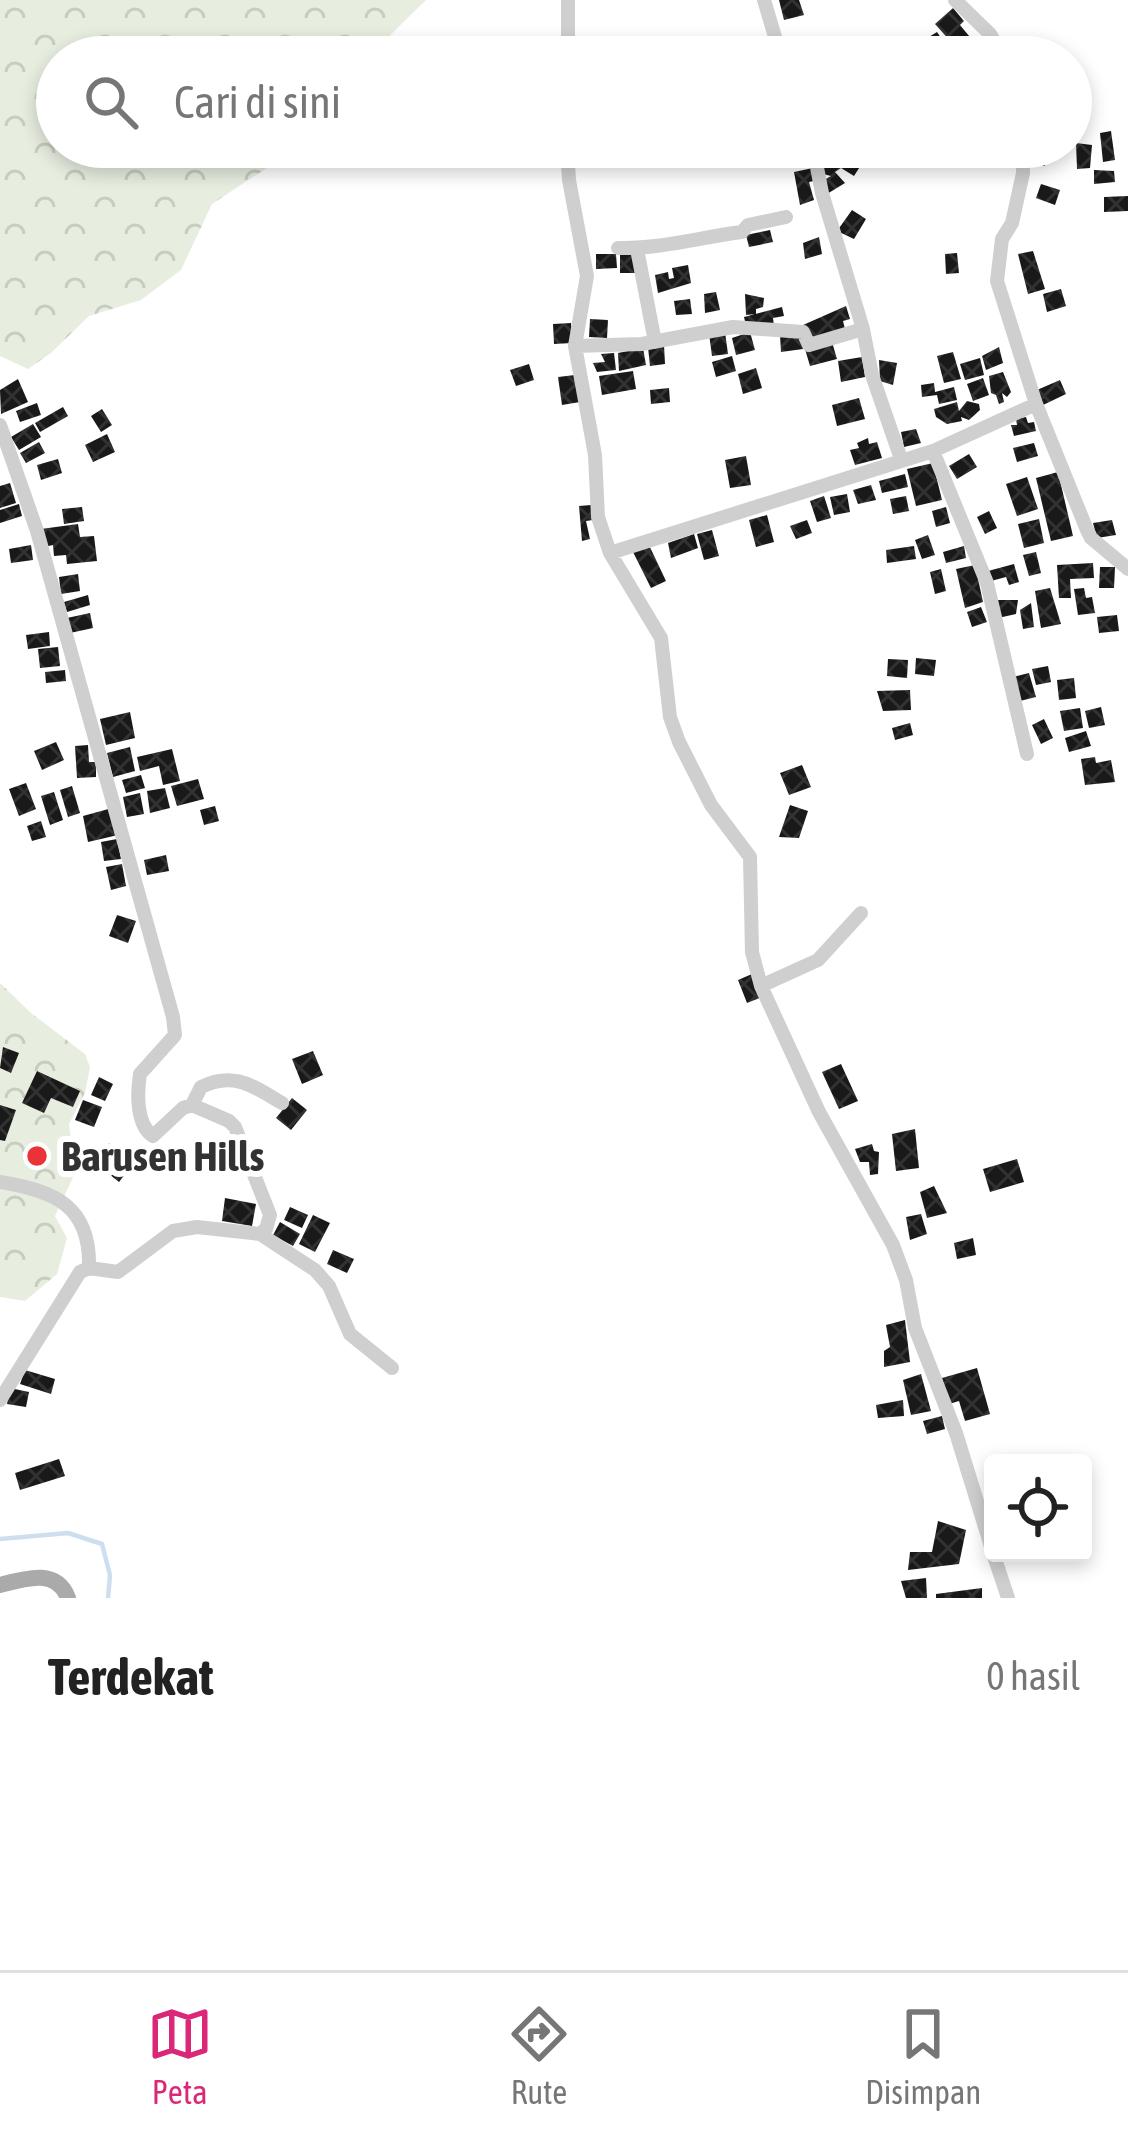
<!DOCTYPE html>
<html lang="id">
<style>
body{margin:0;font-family:"Asap Condensed",sans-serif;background:#f6f6f6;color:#222}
.controls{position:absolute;right:36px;bottom:36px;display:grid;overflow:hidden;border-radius:12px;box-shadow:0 6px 18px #0003}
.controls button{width:108px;height:108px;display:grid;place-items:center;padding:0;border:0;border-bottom:3px solid #e0e0e0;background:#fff;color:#222;font:60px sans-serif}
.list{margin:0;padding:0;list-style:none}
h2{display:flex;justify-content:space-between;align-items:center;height:156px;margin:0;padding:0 48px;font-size:51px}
h2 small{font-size:39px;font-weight:400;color:#767676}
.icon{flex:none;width:66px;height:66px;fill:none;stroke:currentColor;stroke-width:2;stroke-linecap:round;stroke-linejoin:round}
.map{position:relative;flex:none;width:1128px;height:1598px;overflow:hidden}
.search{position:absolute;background:#fff;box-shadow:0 6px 18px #0003;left:36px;right:36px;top:36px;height:132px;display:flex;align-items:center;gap:30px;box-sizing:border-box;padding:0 42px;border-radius:66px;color:#767676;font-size:45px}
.sheet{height:372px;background:#fff}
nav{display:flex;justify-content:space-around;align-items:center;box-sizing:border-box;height:168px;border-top:3px solid #e0e0e0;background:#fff;font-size:33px;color:#767676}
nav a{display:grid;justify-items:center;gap:6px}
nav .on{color:#db2777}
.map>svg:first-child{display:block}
.forest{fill:url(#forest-crowns)}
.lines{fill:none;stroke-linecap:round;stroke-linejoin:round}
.stream{stroke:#cddfee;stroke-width:4.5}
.building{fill:url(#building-cross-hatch)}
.minor{stroke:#cfcfcf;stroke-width:14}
.major{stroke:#aaa;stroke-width:16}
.poi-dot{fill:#e93337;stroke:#fff;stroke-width:4.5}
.labels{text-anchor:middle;stroke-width:12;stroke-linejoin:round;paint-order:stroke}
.poi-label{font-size:42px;font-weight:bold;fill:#323232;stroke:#fff;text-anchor:start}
</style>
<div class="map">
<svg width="1128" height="1598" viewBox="0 0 1128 1598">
<defs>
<pattern id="forest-crowns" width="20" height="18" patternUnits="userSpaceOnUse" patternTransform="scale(3)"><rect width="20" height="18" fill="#e7eee0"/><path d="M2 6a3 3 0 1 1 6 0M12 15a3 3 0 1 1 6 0" fill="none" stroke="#c7cdc1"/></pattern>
<pattern id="building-cross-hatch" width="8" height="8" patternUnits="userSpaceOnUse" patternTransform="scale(3)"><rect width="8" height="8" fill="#191919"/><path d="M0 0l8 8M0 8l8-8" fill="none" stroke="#323232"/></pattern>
</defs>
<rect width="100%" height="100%" fill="#fff"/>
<path class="forest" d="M0,0H426L368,57H57V147H289L279,160L212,204L181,270L141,300L89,316L51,353L28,369L0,356Z
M0,983L31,1013L85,1054L90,1067L85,1093L69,1124L75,1173L55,1216L67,1238L57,1274L25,1301L0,1297Z"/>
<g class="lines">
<path class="stream" d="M0,1539L68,1533L102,1544L110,1575L108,1598"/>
</g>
<path class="building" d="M779,0H799L804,15L784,20Z
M953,8L964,21L960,25L974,42L961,53L935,24Z
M937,32L952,54L947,57H928L919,43Z
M1111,131L1115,160L1103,162L1100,133Z
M1076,143L1092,145L1090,168L1077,169Z
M827,147H834L841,168L854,147L868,154L854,176L841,168L835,172L845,183L827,194L824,180L831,176L823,174L820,154Z
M1031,147L1048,148L1045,166L1028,164Z
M813,168L814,181L809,182L814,200L800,205L794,172Z
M1094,170L1114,171L1115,182L1094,184Z
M1041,184L1060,190L1055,205L1036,198Z
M1128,196V211L1104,212V197Z
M852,210L866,219L854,239L837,231Z
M770,230L773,242L749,247L746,235Z
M819,237L822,254L805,259L803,243Z
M1033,251L1045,289L1028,294L1018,254Z
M957,253L959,273L946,274L945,254Z
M596,254H616L617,268L596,269Z
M620,254H636V273H620Z
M688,265L691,283L658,293L655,275L668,272L669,279L674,278L672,268Z
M1061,289L1066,306L1047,312L1043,294Z
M716,292L720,310L705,313L704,294Z
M745,294L764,298L763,307L756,309V314L746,315Z
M690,299L692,314L676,315L674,301Z
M846,306L850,319L843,321L845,329L808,344L803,325Z
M782,307L784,316L773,318L774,326H746L744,317Z
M590,319L608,320L607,338L589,337Z
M571,323L572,343L554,344L553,324Z
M725,332L728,354L712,356L709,334Z
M750,332L755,350L736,355L732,338Z
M802,334L803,349L781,352L780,335Z
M832,342L837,359L810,366L805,349Z
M664,345L665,364L650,366L648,347Z
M999,347L1003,363L986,370L982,356Z
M643,348L646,365L619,371L618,353Z
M953,352L961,379L944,383L937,356Z
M614,353L616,370L597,372L593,363L605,362L601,354Z
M732,356L736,371L716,377L712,362Z
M862,357L865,377L841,382L838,361Z
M980,358L984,375L965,380L960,364Z
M879,360L897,363L893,385L880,381Z
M529,364L534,380L516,386L510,370Z
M756,368L762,388L743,394L738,374Z
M633,371L636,389L602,395L599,376Z
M1003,372L1011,392L1007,397L1002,393L1004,402L999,404L996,395L991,393L989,376Z
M575,375L580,402L562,405L558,377Z
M983,378L989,395L973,401L967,384Z
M18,379L28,402L1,414L0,390Z
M1060,380L1066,394L1041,406L1037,390Z
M934,383L935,392L954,387L957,400L939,404L937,395L922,397L921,385Z
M669,388L670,402L651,404L650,390Z
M859,398L865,419L837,426L832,405Z
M967,401L979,404L980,410L969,420L961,417L962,421L947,424L936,417L934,409L957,402L959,411Z
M37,403L41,415L20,422L16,411Z
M63,407L68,416L40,432L35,423Z
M102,409L112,425L101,432L91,416Z
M1026,417L1028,423L1034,422L1036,431L1014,436L1011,425H1017L1016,419Z
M33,424L41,437L19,450L11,437Z
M916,429L921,443L904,447L901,432Z
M107,434L115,452L93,462L85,445Z
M868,438L869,444L877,442L882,458L855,465L850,450L859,448L857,443Z
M39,442L45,453L26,463L20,453Z
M1034,443L1038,456L1017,462L1013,448Z
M969,454L977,467L957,479L949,466Z
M746,456L751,485L730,488L725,460Z
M58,459L62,473L41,480L37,465Z
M933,463L942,500L916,506L907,469Z
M1058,472L1073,536L1051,541L1036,478Z
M905,474L908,487L882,493L879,481Z
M1027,477L1038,509L1017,516L1006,484Z
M10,483L16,503L0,508V486Z
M871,485L876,500L858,504L853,490Z
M847,494L850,512L834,515L830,497Z
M824,496L831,518L817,522L810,501Z
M906,496L909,511L893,514L890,499Z
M19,504L22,516L0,523V510Z
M591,505L593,520L586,521L590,539L582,541L579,506Z
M82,507L84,521L64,524L62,509Z
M946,507L950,523L936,527L932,511Z
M989,511L997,528L985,534L977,517Z
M767,515L774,542L756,547L749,520Z
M1039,519L1044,543L1024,548L1018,524Z
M807,520L812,533L796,539L790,526Z
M1112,520L1116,535L1097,538L1093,523Z
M78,524L80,537L94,536L97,561L67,564L66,555L54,556L53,545L44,547L41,529Z
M712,530L719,556L704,560L697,534Z
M694,534L698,548L671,558L668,543Z
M928,535L935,555L922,559L915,540Z
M648,543L666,581L651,588L632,550Z
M31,545L33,560L11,563L9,549Z
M914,546L916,559L887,563L886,550Z
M964,546L966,558L946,563L943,552Z
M1036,552L1041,573L1029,576L1023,555Z
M1093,563L1094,578L1070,579L1071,598H1059L1057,565Z
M1014,564L1019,582L1009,585L1006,577L991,581L988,571Z
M975,565L983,602L965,608L956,569Z
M1100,567H1115L1114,588H1099Z
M941,569L946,591L935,594L930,572Z
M78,574L80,591L61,594L59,577Z
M1050,588L1061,624L1041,628L1035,591Z
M1084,588L1086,598L1092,597L1095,613L1078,615L1074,589Z
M88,595L90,605L67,612L64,602Z
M993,600H1018L1016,614L998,618Z
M1031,603L1034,627L1023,629L1020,610Z
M981,607L987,622L972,627L967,612Z
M90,613L93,628L70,633L67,618Z
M1117,615L1119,631L1099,633L1097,617Z
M49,632L50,646L28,649L26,635Z
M58,647L60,666L40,668L38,649Z
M916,658L936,660L934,676L915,674Z
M888,659L908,660L907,678L887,676Z
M1048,666L1051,682L1036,685L1032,669Z
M65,670L66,681L46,683L45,672Z
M1029,673L1036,697L1020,701L1013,677Z
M1074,678L1076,698L1059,700L1057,680Z
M910,690L911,710L883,711L877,691Z
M1101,707L1105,725L1089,728L1085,711Z
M1080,708L1083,728L1064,731L1060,711Z
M130,712L135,738L106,745L100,719Z
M1044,719L1053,738L1041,744L1032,725Z
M910,723L913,735L895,740L892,728Z
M1086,731L1091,746L1069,752L1065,738Z
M56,742L64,760L42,770L34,751Z
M88,745L89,762H96V777L77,778L75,746Z
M130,747L135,771L113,777L107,753Z
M172,749L180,781L163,785L159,766L140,771L137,757Z
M1095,757L1096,763L1111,760L1115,782L1085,785L1081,759Z
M802,765L811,787L789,795L780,773Z
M141,775L145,788L126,793L122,780Z
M198,779L204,799L177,806L171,786Z
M26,783L36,809L19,816L9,789Z
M72,786L80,813L68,817L60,790Z
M165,788L170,808L150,813L147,791Z
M54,792L63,820L50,825L41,796Z
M140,793L144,814L127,817L123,797Z
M790,805L808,811L799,838L779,837Z
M215,806L219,821L204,825L200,810Z
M112,808L118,835L88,842L83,816Z
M41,821L46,837L32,841L27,826Z
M117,839L121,859L104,861L101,842Z
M166,855L169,871L147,875L144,860Z
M122,864L126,886L111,890L106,867Z
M117,915L136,921L128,943L109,936Z
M752,974L762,997L747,1003L738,980Z
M3,1047L19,1053L11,1073L0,1068Z
M313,1051L323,1075L302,1084L292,1059Z
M841,1064L858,1101L839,1109L822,1072Z
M37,1071L80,1091L73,1107L51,1098L44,1113L22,1103Z
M99,1077L113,1084L105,1101L91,1095Z
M292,1098L307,1110L291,1130L276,1118Z
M83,1100L102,1107L94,1127L75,1120Z
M0,1105L16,1110L5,1141L0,1140Z
M915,1129L919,1168L896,1171L892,1134Z
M109,1143L119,1151L112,1160L121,1167L127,1159L133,1164L119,1182L94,1162Z
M872,1144L874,1151L879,1152L878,1174L870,1175L869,1162H860L855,1149Z
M1017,1159L1024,1182L990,1192L983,1169Z
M934,1186L947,1213L927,1218L920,1192Z
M225,1198L256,1204L252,1226L222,1221Z
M290,1207L308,1215L302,1228L284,1220Z
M921,1214L927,1234L910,1240L906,1217Z
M313,1215L330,1223L315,1252L299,1244Z
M280,1222L300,1234L293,1246L273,1235Z
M973,1238L976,1255L957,1259L954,1243Z
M333,1250L354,1259L347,1273L327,1264Z
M905,1320L910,1362L884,1367V1351L890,1347L886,1325Z
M977,1368L990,1414L965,1421L959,1401L949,1404L942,1378Z
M25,1370L55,1379L51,1394L20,1384Z
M921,1374L931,1411L911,1415L903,1380Z
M10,1388L29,1392L26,1407L7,1404Z
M903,1400L904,1416L878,1418L876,1405Z
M942,1416L945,1429L927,1434L923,1421Z
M59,1459L65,1476L20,1490L15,1473Z
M938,1521L966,1530L959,1564L908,1570L910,1552H932Z
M926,1578L927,1598H906L901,1581Z
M982,1588V1598H936V1594Z"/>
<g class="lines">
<path class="minor" d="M568,0V57
M764,0L781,57
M955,0L990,34L1003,57
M567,147L569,180L587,276L575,346L595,455L598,517L610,553L661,638L670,717L679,742L711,805L750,857L752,952L761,986L819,1112L893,1245L906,1280L915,1328L956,1433L993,1553
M813,147L822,193L863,329L872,375L901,459
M1023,147V173L1012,223L1002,239L997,281L1036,404L1087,530L1091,538L1128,569
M618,248C662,249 701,237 742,232L748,225L786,217
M637,249L655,342
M575,346L642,344L733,327L803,332L809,345L863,329
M0,425L37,531L173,1017L175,1035L140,1074C137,1093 136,1125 153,1136L183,1108L192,1105L229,1121L235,1127L270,1215L266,1229L260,1234L197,1227L173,1231L118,1272L89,1268L80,1272L0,1400
M933,451L987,583L1027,754
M610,553L933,451L1036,404
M761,986L818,960L861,913
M192,1105L201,1087C234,1071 253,1086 282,1103
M0,1182C55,1191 91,1206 89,1268
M260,1234L315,1270L329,1286L350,1334L392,1368
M993,1553L1008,1598"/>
<path class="major" d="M0,1585C26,1578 57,1568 68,1598"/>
</g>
<circle class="poi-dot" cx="37" cy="1156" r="12"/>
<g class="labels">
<g class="poi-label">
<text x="61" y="1171">Barusen Hills</text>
</g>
</g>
</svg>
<div class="controls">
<button><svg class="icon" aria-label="locate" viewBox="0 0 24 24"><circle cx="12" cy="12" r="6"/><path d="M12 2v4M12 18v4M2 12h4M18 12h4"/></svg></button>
</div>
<div class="search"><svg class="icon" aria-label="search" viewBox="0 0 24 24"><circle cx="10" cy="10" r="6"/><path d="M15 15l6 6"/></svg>Cari di sini</div>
</div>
<section class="sheet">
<h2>Terdekat<small>0 hasil</small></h2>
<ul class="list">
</ul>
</section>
<nav>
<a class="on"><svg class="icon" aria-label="map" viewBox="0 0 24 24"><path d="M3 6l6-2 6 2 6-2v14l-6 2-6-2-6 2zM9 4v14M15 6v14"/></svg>Peta</a>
<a><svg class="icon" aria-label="directions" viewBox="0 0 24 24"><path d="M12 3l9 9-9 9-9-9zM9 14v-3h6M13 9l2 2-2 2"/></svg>Rute</a>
<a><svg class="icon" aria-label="saved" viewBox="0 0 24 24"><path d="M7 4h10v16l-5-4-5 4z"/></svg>Disimpan</a>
</nav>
